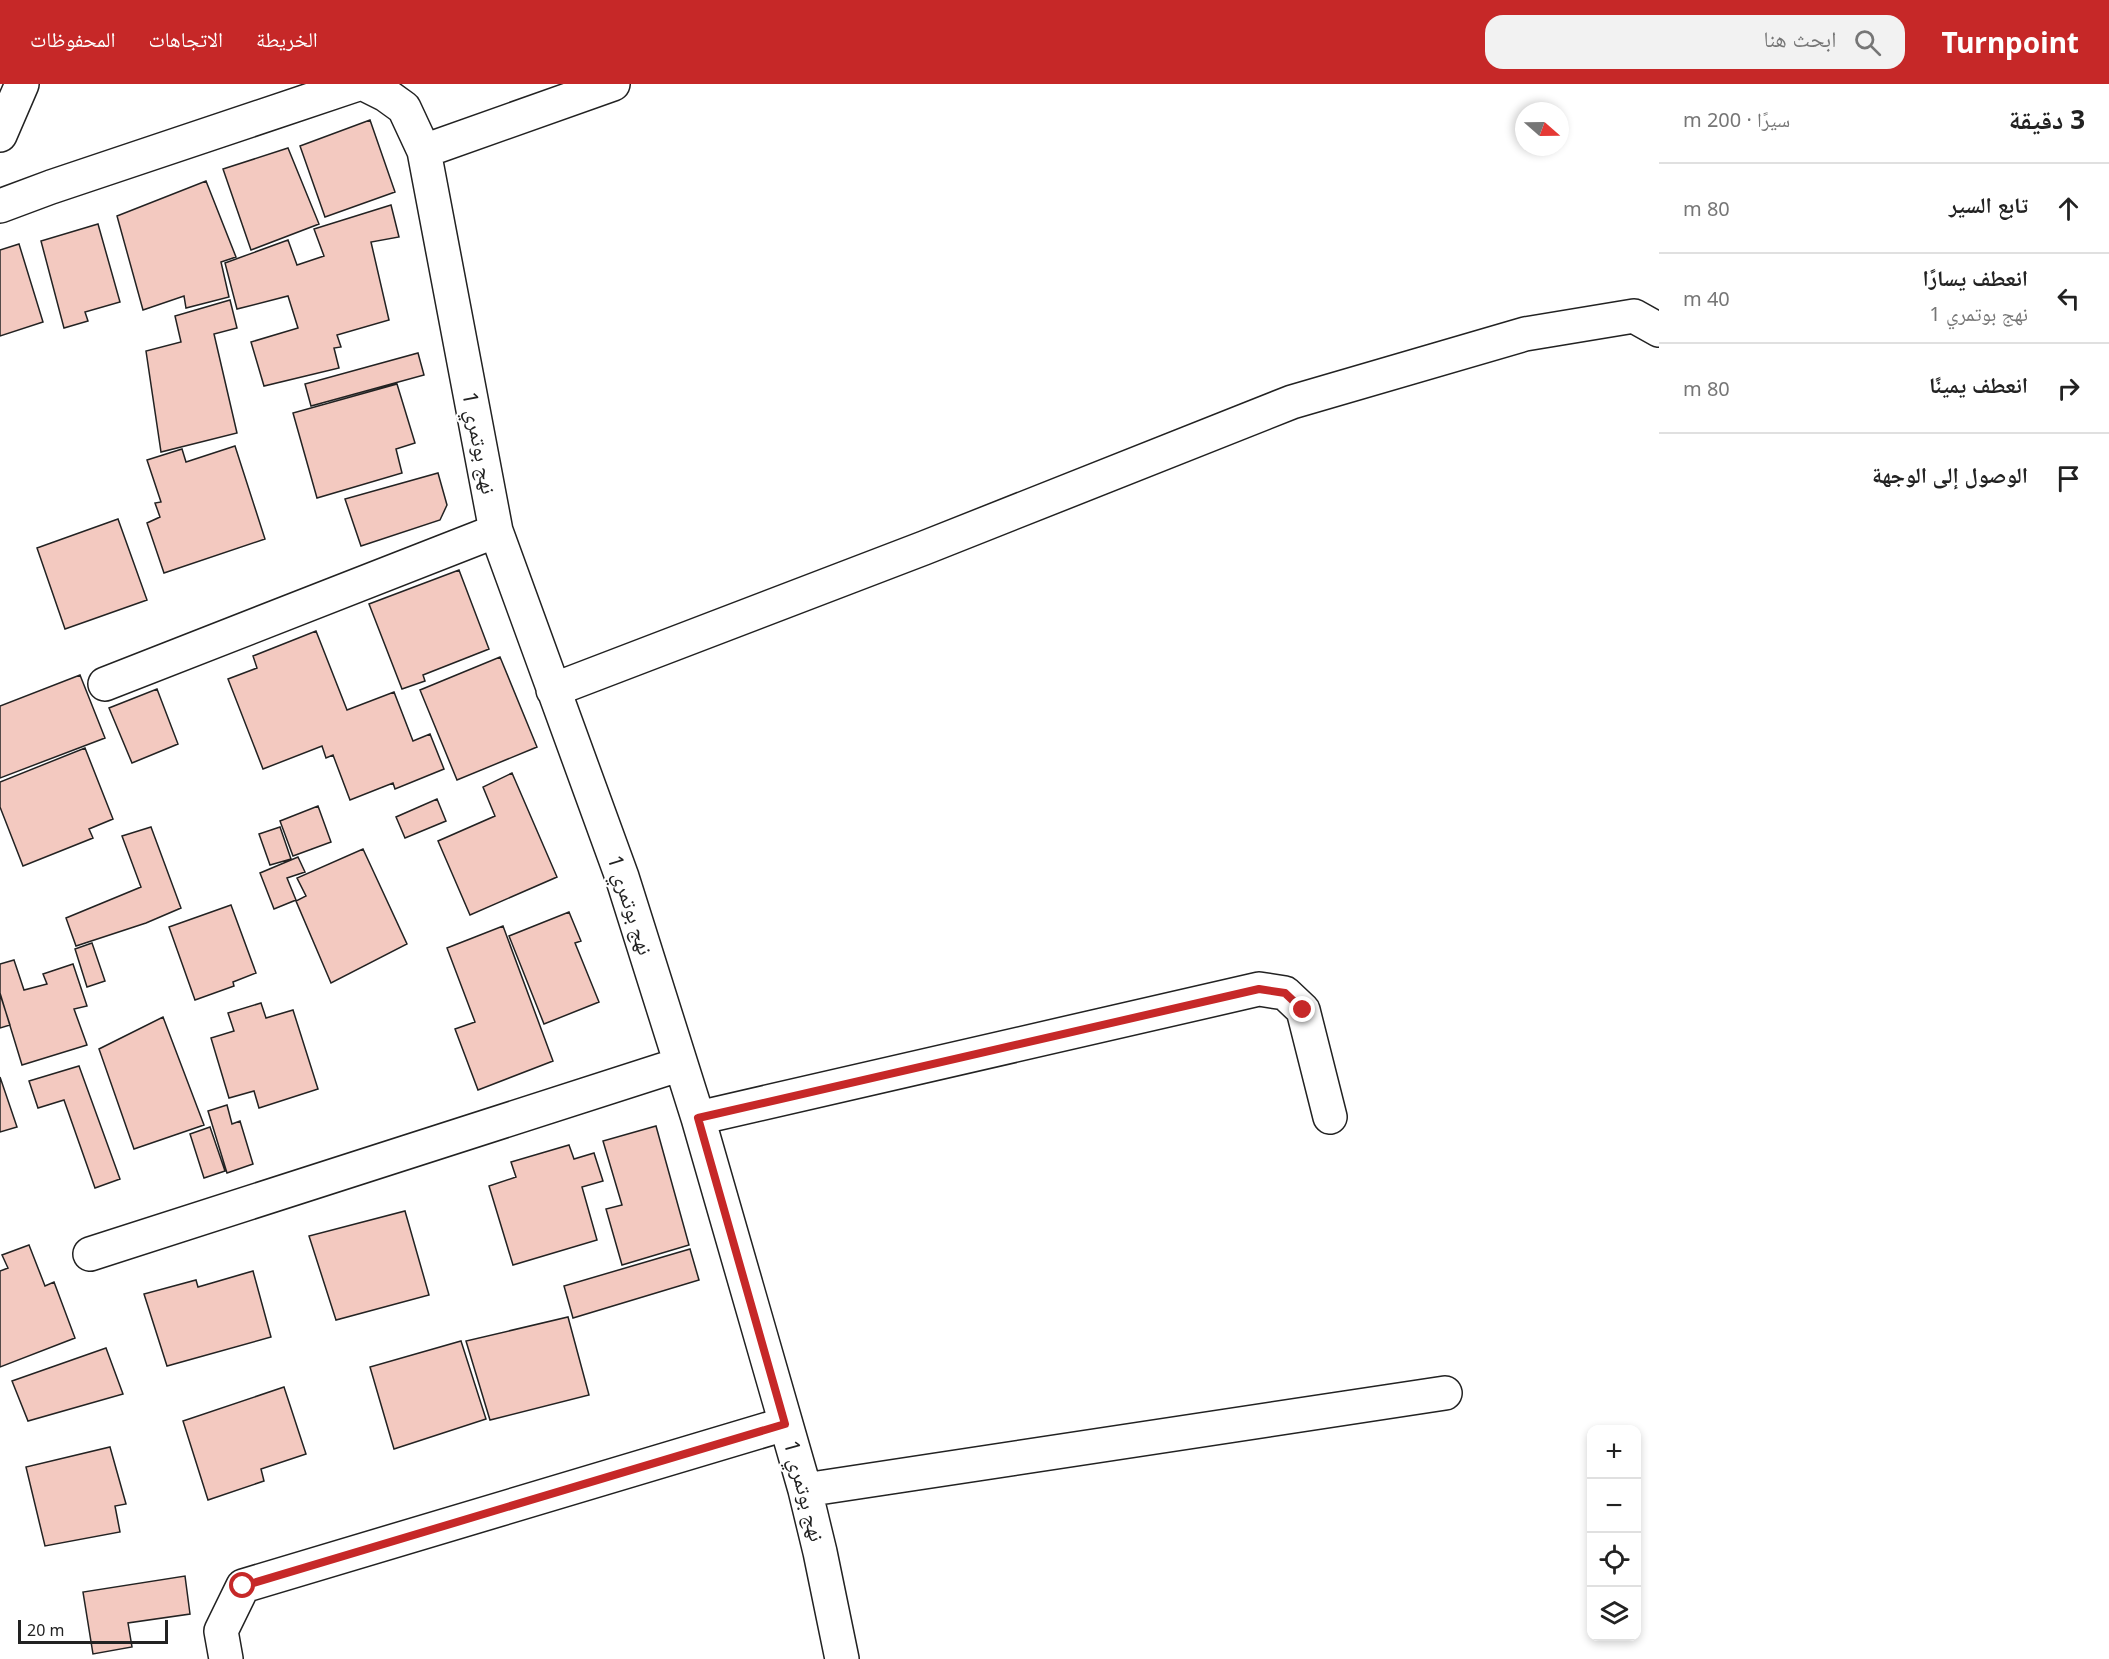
<!DOCTYPE html>
<html lang="ar">
<meta charset="utf-8">
<style>
body{margin:0;font-family:"Noto Sans","Noto Naskh Arabic",sans-serif;background:#f2f2f2;color:#222;direction:rtl}
.controls{position:absolute;right:18px;bottom:18px;display:grid;overflow:hidden;border-radius:12px;box-shadow:0 3px 9px #0003}
.controls button{width:54px;height:54px;display:grid;place-items:center;padding:0;border:0;border-bottom:2px solid #e0e0e0;background:#fff;color:#222;font:30px sans-serif}
.compass{position:absolute;left:1515px;top:18px;width:54px;height:54px;border-radius:50%;background:#fff;box-shadow:0 3px 9px #0003;rotate:110deg}
.scale{position:absolute;left:18px;bottom:15px;width:150px;box-sizing:border-box;padding-left:6px;border:3px solid #222;border-top:0;font-size:16px;line-height:21px;white-space:nowrap;color:#222;-webkit-text-stroke:4px #fff;paint-order:stroke}
.stop{position:absolute;width:18px;height:18px;margin:-14px;border:4px solid #c62828;border-radius:50%;background:#fff}
.stop.end{background:#c62828;border-color:#fff;box-shadow:0 2px 6px #0008}
.list{margin:0;padding:0;list-style:none}
h2{display:flex;justify-content:space-between;align-items:center;height:78px;margin:0;padding:0 24px;font-size:26px}
h2 small{font-size:20px;font-weight:400;color:#767676}
.list li{display:grid;grid-template-columns:39px 1fr auto;gap:18px;align-items:center;box-sizing:border-box;height:90px;padding:0 24px;border-top:2px solid #e0e0e0}
.list b{display:block;font-size:22px;white-space:nowrap}
.list p{margin:0;font-size:20px;white-space:nowrap;color:#767676}
.list em{font-size:20px;font-style:normal;color:#767676}
.icon{flex:none;width:33px;height:33px;fill:none;stroke:currentColor;stroke-width:2;stroke-linecap:round;stroke-linejoin:round}
.map{position:relative;flex:none;width:1659px;height:1575px;overflow:hidden;direction:ltr}
header{display:flex;align-items:center;gap:36px;box-sizing:border-box;height:84px;padding:0 30px;background:#c62828;color:#fff}
header strong{font-size:28px}
nav{display:flex;gap:33px;margin-inline-start:auto;font-size:21px}
.search{width:420px;height:54px;background:#f2f2f2;display:flex;align-items:center;gap:15px;box-sizing:border-box;padding:0 21px;border-radius:18px;color:#767676;font-size:22px}
main{display:flex}
aside{flex:1;background:#fff}
.map>svg:first-child{display:block}
.building{fill:#f3c9c0;stroke:#222;stroke-width:1.5}
.lines{fill:none;stroke-linecap:round;stroke-linejoin:round}
.street-casing{stroke:#222;stroke-width:36}
.street{stroke:#fff;stroke-width:33}
.route{stroke:#c62828;stroke-width:8}
.labels{text-anchor:middle;stroke-width:4.5;stroke-linejoin:round;paint-order:stroke}
.street-label{font-size:21px;fill:#222;stroke:#fff}
</style>
<header>
<strong>Turnpoint</strong>
<div class="search"><svg class="icon" aria-label="search" viewBox="0 0 24 24"><circle cx="10" cy="10" r="6"/><path d="M15 15l6 6"/></svg>ابحث هنا</div>
<nav><a>الخريطة</a><a>الاتجاهات</a><a>المحفوظات</a></nav>
</header>
<main>
<aside>
<h2>3 دقيقة<small>سيرًا · 200 m</small></h2>
<ul class="list">
<li><svg class="icon" aria-label="ahead" viewBox="0 0 24 24"><path d="M12 20V5M6 11l6-6 6 6"/></svg><div><b>تابع السير</b></div><em>80 m</em></li>
<li><svg class="icon" aria-label="left" viewBox="0 0 24 24"><path d="M17 20v-9H6M10 6l-5 5 5 5"/></svg><div><b>انعطف يسارًا</b><p>نهج بوتمري 1</p></div><em>40 m</em></li>
<li><svg class="icon" aria-label="right" viewBox="0 0 24 24"><path d="M7 20v-9h11M14 6l5 5-5 5"/></svg><div><b>انعطف يمينًا</b></div><em>80 m</em></li>
<li><svg class="icon" aria-label="arrive" viewBox="0 0 24 24"><path d="M6 21V4h12l-3 4 3 4H6"/></svg><div><b>الوصول إلى الوجهة</b></div></li>
</ul>
</aside>
<div class="map">
<svg width="1659" height="1575" viewBox="0 0 1659 1575">
<rect width="100%" height="100%" fill="#fff"/>
<path class="building" d="M370,36L395,108L325,133L300,62Z
M288,64L319,140L251,166L223,85Z
M206,97L236,173L221,178L229,213L186,224L184,212L143,226L117,132Z
M391,121L399,153L371,158L389,236L337,251L341,263L334,264L339,284L264,302L251,258L298,244L288,212L237,225L225,179L288,156L297,181L324,172L314,145Z
M98,140L120,218L85,228L88,237L64,244L41,157Z
M19,160L43,238L0,252V166Z
M230,216L237,244L214,250L237,349L161,368L146,267L181,258L175,232Z
M418,269L424,291L311,322L305,300Z
M397,300L415,359L396,365L402,389L317,414L293,329Z
M235,362L265,455L164,489L147,439L160,433L155,419L161,418L147,376L182,365L186,378Z
M438,389L447,421L440,436L361,462L345,415Z
M118,435L147,516L65,545L37,464Z
M459,486L489,565L423,591L425,597L402,605L369,520Z
M316,547L347,626L394,608L413,657L430,650L444,685L395,705L393,699L350,716L333,671L326,674L322,662L263,685L228,595L257,584L253,572Z
M500,573L537,663L457,696L420,606Z
M80,591L105,654L0,694V622Z
M157,605L178,660L132,679L109,624Z
M85,664L113,735L89,745L93,754L23,782L0,723V698Z
M512,689L557,793L470,831L438,757L495,732L483,703Z
M437,715L446,737L405,754L396,733Z
M318,722L331,758L293,772L280,737Z
M151,743L181,824L146,839L76,862L66,834L141,803L122,752Z
M280,743L291,775L270,781L259,750Z
M363,765L407,860L331,899L296,817L306,812L297,794Z
M298,773L305,788L287,794L296,816L274,825L260,789Z
M231,821L256,889L233,898L234,902L195,916L169,843Z
M569,828L581,857L575,859L599,918L544,940L509,852Z
M503,842L553,977L478,1006L455,945L475,938L447,864Z
M92,859L105,897L87,903L75,865Z
M14,876L24,906L47,900L43,890L73,880L87,922L74,925L87,961L22,981L0,909V880Z
M0,910L10,941L0,944Z
M261,919L266,934L293,926L318,1005L259,1024L254,1007L229,1014L211,954L234,947L228,929Z
M163,933L204,1041L134,1065L99,965Z
M79,982L120,1095L95,1104L64,1016L38,1024L29,997Z
M0,993L17,1043L0,1048Z
M227,1021L232,1040L240,1037L253,1080L227,1089L208,1027Z
M656,1042L689,1161L622,1181L606,1125L622,1121L603,1057Z
M210,1043L225,1087L204,1094L190,1050Z
M569,1061L574,1075L594,1069L603,1097L582,1103L597,1156L513,1181L489,1102L516,1093L511,1078Z
M405,1127L429,1211L336,1236L309,1152Z
M29,1161L45,1202L54,1198L75,1254L0,1283V1187L8,1184L2,1171Z
M690,1165L699,1196L573,1234L564,1202Z
M253,1187L271,1253L167,1282L144,1210L196,1196L198,1203Z
M568,1233L589,1311L490,1336L466,1257Z
M461,1257L486,1335L394,1365L370,1283Z
M106,1264L123,1310L28,1337L12,1297Z
M284,1303L306,1370L261,1385L264,1397L208,1416L183,1337Z
M110,1363L126,1420L115,1422L120,1448L45,1462L26,1383Z
M185,1492L190,1530L128,1539L132,1563L93,1570L83,1508Z"/>
<g class="lines">
<g class="street-casing">
<path id="street" d="M364,0L386,11L404,24L424,67L496,447L622,793L698,1034L805,1406L820,1468L842,1575
M0,51L22,0
M424,67L613,0
M0,122L51,103L358,0
M105,600L496,447
M553,606L924,464L1292,318L1525,250L1634,232L1659,246
M698,1034L1259,905L1285,909L1303,926L1330,1033
M90,1170L681,980
M805,1406L1445,1309
M226,1575L221,1547L243,1502L785,1340"/>
</g>
<use href="#street" class="street"/>
</g>
<g class="lines">
<path class="route" d="M243,1502L785,1340L698,1034L1259,905L1285,909L1303,926"/>
</g>
<g class="labels">
<g class="street-label">
<text transform="translate(479 359) rotate(79)" y="7">نهج بوتمري 1</text>
<text transform="translate(630 821) rotate(72)" y="7">نهج بوتمري 1</text>
<text transform="translate(804 1407) rotate(75)" y="7">نهج بوتمري 1</text>
</g>
</g>
</svg>
<div class="controls">
<button>+</button>
<button>−</button>
<button><svg class="icon" aria-label="locate" viewBox="0 0 24 24"><circle cx="12" cy="12" r="6"/><path d="M12 2v4M12 18v4M2 12h4M18 12h4"/></svg></button>
<button><svg class="icon" aria-label="layers" viewBox="0 0 24 24"><path d="M12 4l9 5-9 5-9-5zM3 14l9 5 9-5"/></svg></button>
</div>
<svg class="compass" viewBox="-18 -18 36 36"><path d="M0-13l5 13h-10z" fill="#e53935"/><path d="M0 13l5-13h-10z" fill="#767676"/></svg>
<div class="scale">20 m</div>
<div class="stop" style="left:243px;top:1502px"></div>
<div class="stop end" style="left:1303px;top:926px"></div>
</div>
</main>
